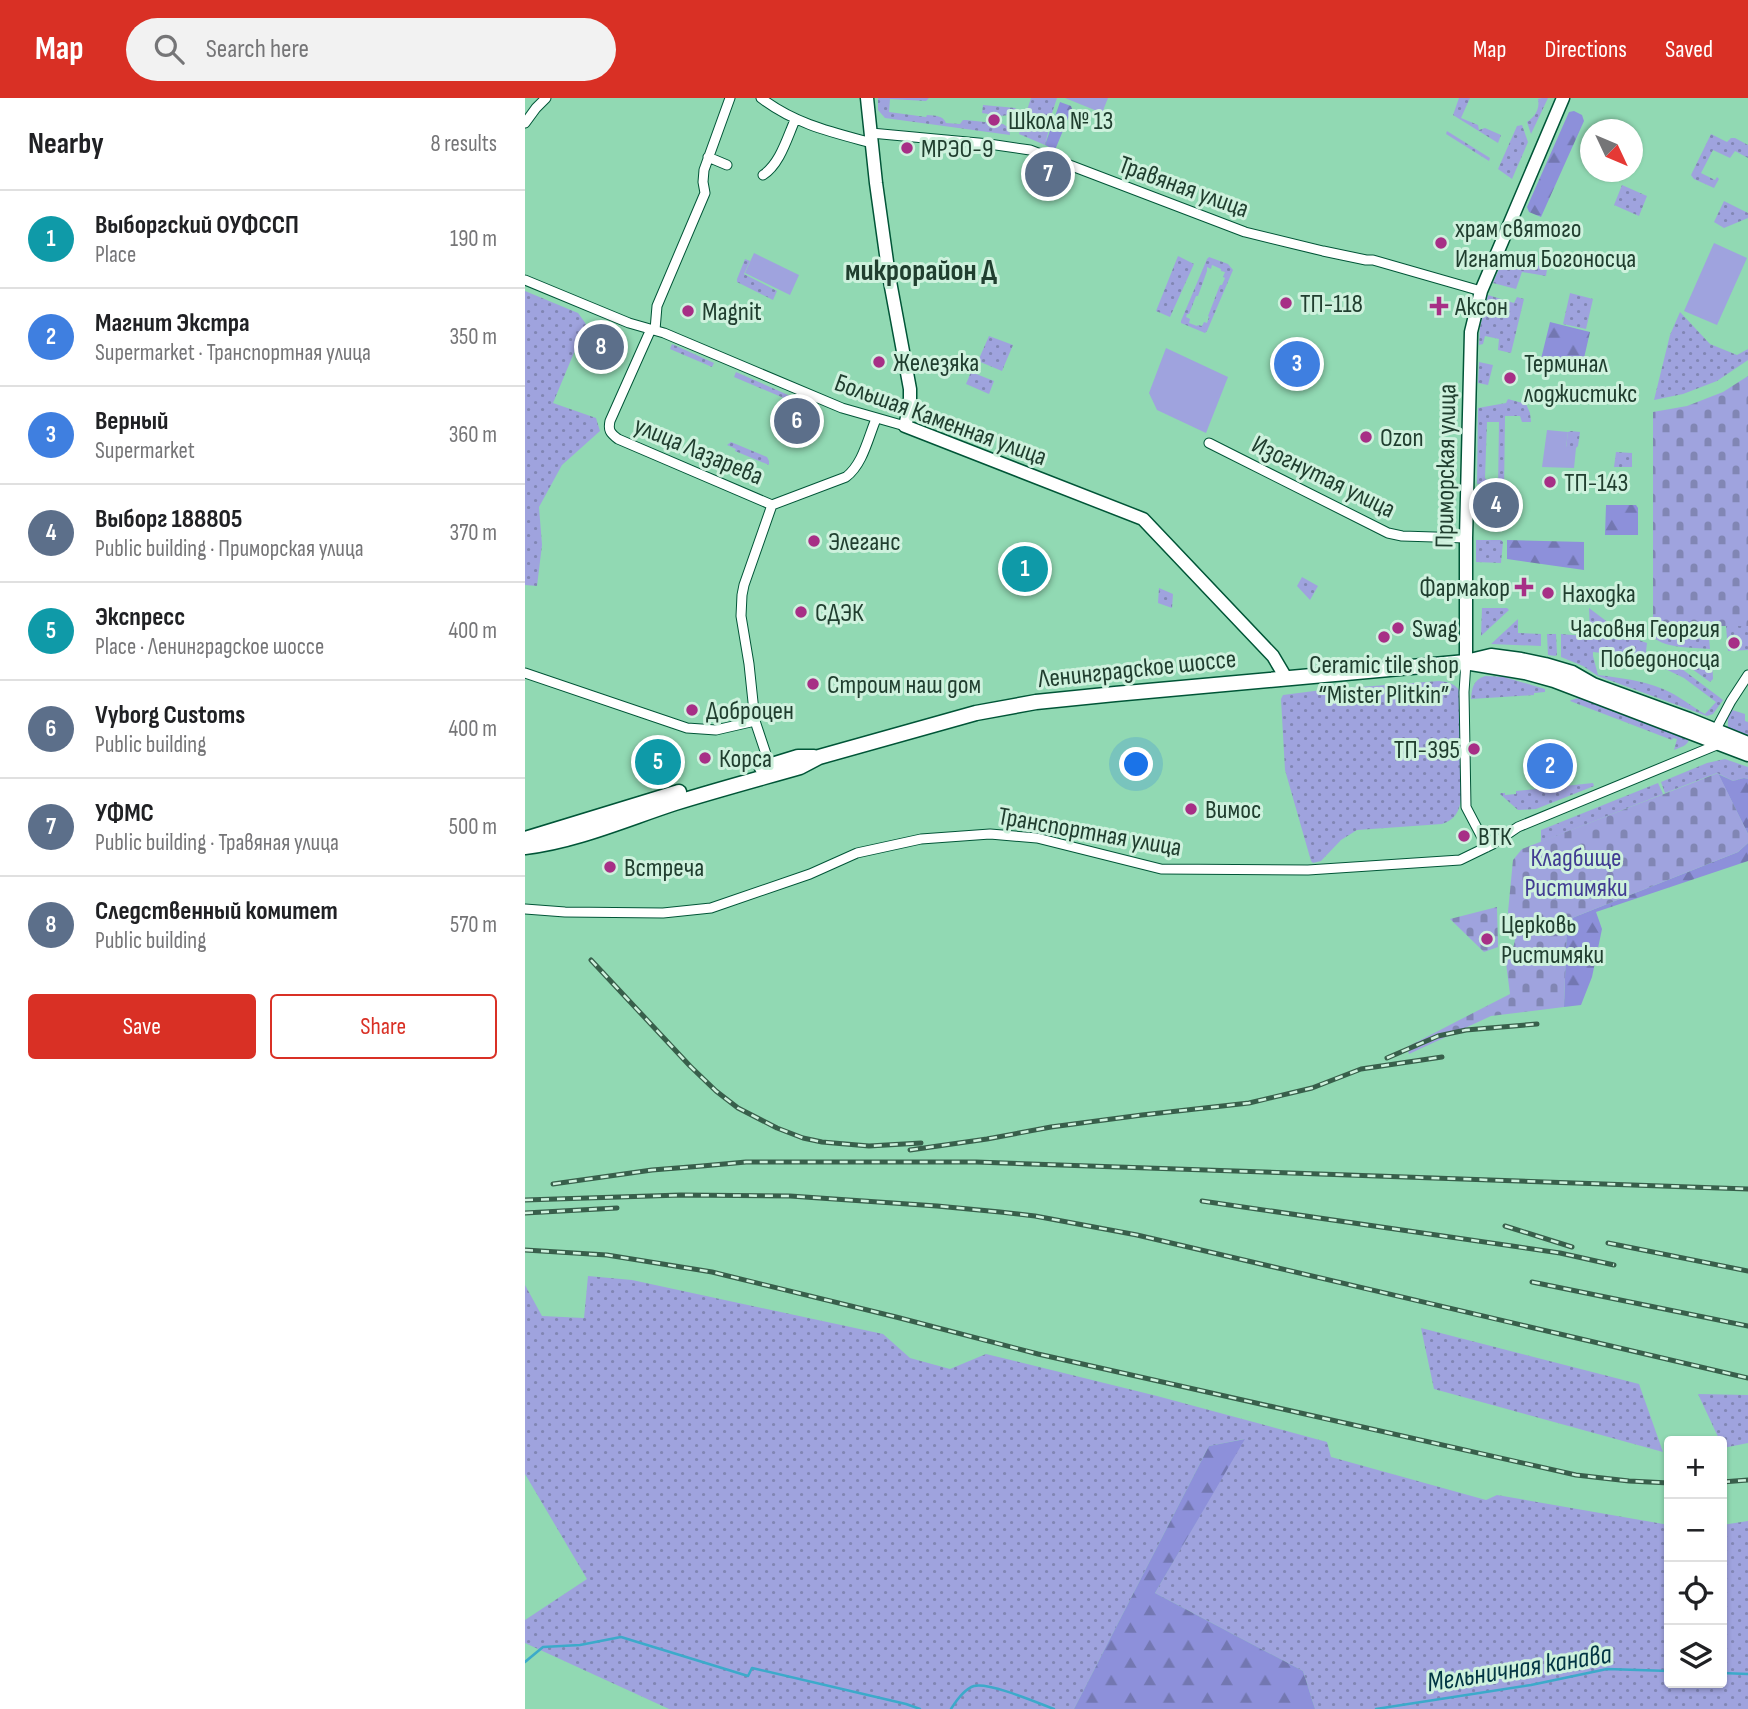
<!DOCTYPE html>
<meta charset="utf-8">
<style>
body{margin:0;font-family:"Sofia Sans Condensed",sans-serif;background:#f2f2f2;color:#202124}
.controls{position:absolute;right:21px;bottom:21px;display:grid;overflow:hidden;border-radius:7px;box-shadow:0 2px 5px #0004}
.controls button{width:63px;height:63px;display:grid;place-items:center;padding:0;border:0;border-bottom:2px solid #e0e0e0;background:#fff;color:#202124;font:35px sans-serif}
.compass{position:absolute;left:1055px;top:21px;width:63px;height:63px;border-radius:50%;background:#fff;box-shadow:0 2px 5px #0004;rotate:134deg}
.you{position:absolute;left:612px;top:667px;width:24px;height:24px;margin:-18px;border:5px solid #fff;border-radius:50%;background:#1a73e8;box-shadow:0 0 0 10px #1a73e833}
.badge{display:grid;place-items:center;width:46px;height:46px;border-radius:50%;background:#d93025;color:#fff;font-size:23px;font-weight:700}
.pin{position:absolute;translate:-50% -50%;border:4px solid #fff;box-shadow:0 2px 7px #0006}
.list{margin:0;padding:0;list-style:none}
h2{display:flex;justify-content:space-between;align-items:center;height:91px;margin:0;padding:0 28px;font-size:30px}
h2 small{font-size:23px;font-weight:400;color:#757577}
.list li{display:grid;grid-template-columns:46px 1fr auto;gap:21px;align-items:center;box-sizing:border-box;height:98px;padding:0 28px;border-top:2px solid #e0e0e0}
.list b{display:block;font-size:26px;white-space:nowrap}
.list p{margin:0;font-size:23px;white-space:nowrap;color:#757577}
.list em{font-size:23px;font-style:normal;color:#757577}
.actions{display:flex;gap:14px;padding:21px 28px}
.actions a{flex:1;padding:16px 0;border:2px solid #d93025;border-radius:7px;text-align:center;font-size:24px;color:#d93025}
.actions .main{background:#d93025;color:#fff}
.icon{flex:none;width:38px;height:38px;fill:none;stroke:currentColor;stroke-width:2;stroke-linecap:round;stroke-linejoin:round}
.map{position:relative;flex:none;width:1223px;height:1611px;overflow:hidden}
header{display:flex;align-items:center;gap:42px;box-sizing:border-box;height:98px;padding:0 35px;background:#d93025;color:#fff}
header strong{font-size:33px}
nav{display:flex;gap:38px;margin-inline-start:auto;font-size:24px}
.search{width:490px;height:63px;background:#f2f2f2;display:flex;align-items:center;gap:18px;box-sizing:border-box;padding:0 24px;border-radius:38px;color:#757577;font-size:26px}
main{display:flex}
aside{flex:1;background:#fff}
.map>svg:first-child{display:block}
.green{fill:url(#green-dots);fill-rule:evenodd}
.forest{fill:url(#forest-firs)}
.cemetery{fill:url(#cemetery-stones)}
.pitch{fill:#9fa3de}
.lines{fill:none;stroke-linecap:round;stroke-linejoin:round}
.stream{stroke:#3caaca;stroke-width:2.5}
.minor-casing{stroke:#005537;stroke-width:11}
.tertiary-casing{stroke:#005537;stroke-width:15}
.secondary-casing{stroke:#005537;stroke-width:15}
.primary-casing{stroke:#005537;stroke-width:17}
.minor{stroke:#fff;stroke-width:9}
.tertiary{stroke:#fff;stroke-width:12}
.secondary{stroke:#fff;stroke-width:12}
.primary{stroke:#fff;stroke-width:14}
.rail-casing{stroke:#385f4b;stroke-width:5}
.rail{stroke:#cef1dd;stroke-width:2.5;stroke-dasharray:8;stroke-linecap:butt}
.poi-dot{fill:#a72f86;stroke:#cef1dd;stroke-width:2.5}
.labels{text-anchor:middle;stroke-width:6;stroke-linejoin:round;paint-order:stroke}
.poi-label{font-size:26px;fill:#203e2f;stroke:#cef1dd;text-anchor:start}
.street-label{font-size:26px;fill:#203e2f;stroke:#cef1dd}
.park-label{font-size:26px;fill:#413c92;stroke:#cef1dd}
.water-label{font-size:28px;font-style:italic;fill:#023543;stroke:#cef1dd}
.quarter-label{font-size:30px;font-weight:bold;fill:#203e2f;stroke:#cef1dd}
</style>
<header>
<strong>Map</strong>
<div class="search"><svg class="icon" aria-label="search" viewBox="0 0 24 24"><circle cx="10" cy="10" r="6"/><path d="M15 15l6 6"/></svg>Search here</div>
<nav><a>Map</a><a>Directions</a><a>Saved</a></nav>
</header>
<main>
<aside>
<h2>Nearby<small>8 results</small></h2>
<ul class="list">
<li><span class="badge" style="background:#0f9aa8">1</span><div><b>Выборгский ОУФССП</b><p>Place</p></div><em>190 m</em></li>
<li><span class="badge" style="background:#3f7fe0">2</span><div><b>Магнит Экстра</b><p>Supermarket · Транспортная улица</p></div><em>350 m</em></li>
<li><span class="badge" style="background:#3f7fe0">3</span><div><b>Верный</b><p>Supermarket</p></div><em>360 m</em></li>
<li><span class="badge" style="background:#5c6f8a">4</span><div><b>Выборг 188805</b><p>Public building · Приморская улица</p></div><em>370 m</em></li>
<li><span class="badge" style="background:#0f9aa8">5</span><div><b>Экспресс</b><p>Place · Ленинградское шоссе</p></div><em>400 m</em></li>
<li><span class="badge" style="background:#5c6f8a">6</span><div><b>Vyborg Customs</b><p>Public building</p></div><em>400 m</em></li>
<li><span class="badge" style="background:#5c6f8a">7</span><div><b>УФМС</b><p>Public building · Травяная улица</p></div><em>500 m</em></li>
<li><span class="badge" style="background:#5c6f8a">8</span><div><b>Следственный комитет</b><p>Public building</p></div><em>570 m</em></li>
</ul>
<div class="actions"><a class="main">Save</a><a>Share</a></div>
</aside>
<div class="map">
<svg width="1223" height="1611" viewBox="0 0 1223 1611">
<defs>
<pattern id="green-dots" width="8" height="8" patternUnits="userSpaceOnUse" patternTransform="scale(1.75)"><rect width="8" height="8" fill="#9fa3de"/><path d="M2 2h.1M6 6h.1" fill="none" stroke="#8186b4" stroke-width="1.8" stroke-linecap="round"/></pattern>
<pattern id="forest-firs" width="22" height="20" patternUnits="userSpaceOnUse" patternTransform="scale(1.75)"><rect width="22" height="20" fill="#8d90da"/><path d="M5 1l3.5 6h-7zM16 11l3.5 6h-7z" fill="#7377b1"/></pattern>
<pattern id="cemetery-stones" width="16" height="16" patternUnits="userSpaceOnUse" patternTransform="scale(1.75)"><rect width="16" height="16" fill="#9fa3de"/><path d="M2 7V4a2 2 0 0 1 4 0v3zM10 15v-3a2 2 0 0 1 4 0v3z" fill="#8186b4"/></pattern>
</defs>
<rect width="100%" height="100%" fill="#91d9b3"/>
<path class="green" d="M353,0H404L401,3L365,1L364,14L401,19L402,17C410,18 418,17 421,25L435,26L438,22H441L478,26L484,30L485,37L360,20L353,12Z
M506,0H532L522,30L523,35L520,47L494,36Z
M934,0H945L936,20L953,27L954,32L960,30L976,37L973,45L928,17Z
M1017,0H1023L1006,36L1002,24C1010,19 1015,11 1013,1Z
M458,7L491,10C483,22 470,17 457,15Z
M997,27L1003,44L987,81L973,71L992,28Z
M922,33L965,60L964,63L921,36Z
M1186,36L1202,44L1206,40H1210L1223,47V60L1210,53L1205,60L1188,52L1176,75L1190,82L1192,79L1194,81L1189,90L1169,81L1166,77Z
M1097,87L1122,98L1114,118L1089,107Z
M1199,103L1223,115V120L1199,130L1189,124Z
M984,157L989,159L988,163L1010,171L1012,167L1022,171L1021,178L997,174L991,191L968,185L977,164Z
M653,158L669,166L645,219L631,213Z
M684,159L703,166L708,172L682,233L680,235L656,225V223L682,161ZM687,167L696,171V173L700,174L698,179L700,180L697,187H695L683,218L684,219L682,225L679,224L677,228L673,227L672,228L664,225L665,221L661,219L662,216H664L671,198H673L682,173V169L686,171Z
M220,161L225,163L219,176L252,193L248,202L212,184V181Z
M0,193L53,215L61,226L28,305L71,320L75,333L37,367L14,409L17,447L12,488L0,487Z
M1045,195L1068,201L1061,231L1038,226Z
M963,197L989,205L992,199L999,201L986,255L973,252L974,241L960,238L958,246L954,247L955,229Z
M1155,214L1185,246L1212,257L1223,251V262L1192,283L1158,296L1129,302L1145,237Z
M464,238L488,247L477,273L453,263Z
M147,246L189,265L187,269L145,251Z
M954,264L968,267L963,287L953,285Z
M211,274L288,308L291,315L285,320L280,309L209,279Z
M446,274L469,283L464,296L441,286Z
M983,301L1001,306L1005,315L1006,324H997L995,318H980L979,395H975L973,392L974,324H962L960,380L965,385L952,386L953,310L981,305Z
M1046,333L1055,334L1053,348L1051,350H1041L1043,334Z
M206,344L242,359L244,363V367L210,353L211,351L202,347Z
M1091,354L1107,355V369H1089Z
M951,442H976L978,444L976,465L951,464Z
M777,479L793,488L785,502L772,488Z
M634,490L648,496L647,510L633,505Z
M957,510H982L984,512L956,538Z
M1064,510L1097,535V537L1066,534L1065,533Z
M993,521V535L1016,536V548L966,546Z
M1201,528H1223V552L1203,553Z
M1183,529L1185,551C1166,549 1142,551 1128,539V534Z
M1022,536H1031L1032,556L1031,558L1023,557Z
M1036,536L1104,542L1108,540L1122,545L1120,562L1111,559L1068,554V558L1073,577C1095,580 1117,582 1138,591C1153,597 1166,608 1180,616L1191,604L1159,580L1128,565L1130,556L1135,553L1153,568L1198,602L1188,616L1182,618L1073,578L1058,568L1036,559Z
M1154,556L1187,560L1188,581L1185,584L1152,560Z
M960,578L979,579L1020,591V594L1009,595V597L946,601C947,590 948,582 960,578Z
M914,583C924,584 932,586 936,596V699C935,713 930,722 917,726L832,732L816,742L796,763L788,765L786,763L760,672L756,601L758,597L797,592Z
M1058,599L1164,640C1164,648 1155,649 1149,652L1152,641L1148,640L1147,642L1045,603L1046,602Z
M1207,612L1220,616V623L1223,624V638L1207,632L1203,629V615Z
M1200,661L1223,669V681L1219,680L1208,683L1192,675L1140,695L1136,684L1182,665Z
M1068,685L1069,688L1011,711L993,712L975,696L976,695H980V697L991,696V693Z
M1133,685L1138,696L1016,744V732Z
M63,1178L107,1182L358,1236L385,1260L425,1271L461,1256L632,1298L802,1344L806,1359L961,1402L972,1397L1144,1427V1585H1197V1427L1223,1423V1611H790L778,1573L630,1495L719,1341L684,1348L549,1611H144L0,1545V1522L62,1481L0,1376V1187L17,1218L59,1220Z
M896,1230L1114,1286L1138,1354L909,1291Z
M1173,1296L1223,1297V1345L1198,1350L1197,1343H1195Z"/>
<path class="forest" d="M535,4L546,8L547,11L530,52L520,47Z
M1049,13L1057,17L1059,23L1016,119L1004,114L1002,109L1044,14Z
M1025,224L1065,234L1056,273L1021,265L1016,261Z
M1081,407H1111L1113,410V437H1080Z
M982,442L1059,444V472L982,461Z
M1193,676L1208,683L1219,680L1223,681V736Z
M1223,745V763L1071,814L1077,831L1067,879L1056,907L1039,909L1042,822L1213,754Z
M720,1341L630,1495L778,1573L790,1611H549L684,1348Z"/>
<path class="cemetery" d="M1223,278V528H1197L1128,534V314L1162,308L1198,294Z
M1193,675L1223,736V745L1213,754L1042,822L1039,909L966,918L884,956L882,949L985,896L981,865L987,855L990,842L983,814L988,762L997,751Z
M972,809L973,849L959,854L925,821Z"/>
<path class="pitch" d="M540,0H583L577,15Z
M1189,145L1222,160L1192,227L1159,213Z
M229,155L274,177L265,197L220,175Z
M641,250L703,279L681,335L632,312L624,295Z
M1022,332L1043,334L1041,349L1051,350L1049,370L1017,369Z"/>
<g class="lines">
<path class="stream" d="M0,1564L18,1549L55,1547L96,1539L223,1578L227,1570L381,1606L395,1611
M1197,1575L1223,1576
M426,1611C431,1603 439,1591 449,1588C464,1584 513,1605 529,1611
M851,1611L1006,1587L1082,1571L1144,1573"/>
<g class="minor-casing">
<path id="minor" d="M236,0C270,26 306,34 347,45
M0,25L11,10L21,0
M346,35L464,46L505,52L720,134L798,153L841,162H848L956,193
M183,59L202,67
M238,77C255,66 262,40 270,22
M0,182L104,225L139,235L317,310L380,328
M126,231L85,323C83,332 85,335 93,341L247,407
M130,232L132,208L180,95L178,84L179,72L205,0
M684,345L863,435L877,438L941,440
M941,564L939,594L941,709L962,749
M0,575L162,630L191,632L230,623
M1190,633L1206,603L1223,577
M246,671L230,623L224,566L216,518L217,497L219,487L247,407L321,379C338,366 343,340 351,321
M0,811L40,814L138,815L186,810L285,776L332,755L396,741L465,736L512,740L636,771L783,772L935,762L968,746L993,729L1194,646"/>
</g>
<g class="tertiary-casing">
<path id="tertiary" d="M342,0L351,85L364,178L385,291V307L380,328L618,421L748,558L761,580"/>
</g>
<g class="secondary-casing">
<path id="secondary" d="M941,564V440L946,234L956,193L1038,0"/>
</g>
<g class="primary-casing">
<path id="primary" d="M946,565L1000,574L1029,582L1223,656
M237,670L273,659H289
M0,741L154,694
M0,749C51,743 101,721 150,705C192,692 233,681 275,669L294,659L451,615L511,604L590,596L941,564L966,558L996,562L1020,567L1047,575L1068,587L1164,622L1223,646"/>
</g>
<use href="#minor" class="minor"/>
<use href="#tertiary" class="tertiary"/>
<use href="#secondary" class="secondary"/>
<use href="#primary" class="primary"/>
<g class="rail-casing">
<path id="rail" d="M66,862L165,968L191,993L213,1010L252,1030L278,1040L297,1044L344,1048L396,1045
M862,960L913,938L941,932L1012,926
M385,1052L462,1041L526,1029L617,1017L724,1005L787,990L836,971L917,959
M28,1086L127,1072L177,1068L221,1064H451L1223,1091
M0,1102L156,1097L265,1098L412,1108L475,1114L510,1118L612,1137L1223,1280
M677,1103L1035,1155L1089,1167
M0,1115L92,1110
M980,1128L1047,1149
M1083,1145L1223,1173
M0,1152L82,1157L187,1174L371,1219L513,1256L1051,1377L1104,1383L1144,1385
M1007,1184L1223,1228
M1197,1384L1223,1382"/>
</g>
<use href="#rail" class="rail"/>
</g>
<g class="poi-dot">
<circle cx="469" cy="22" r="7"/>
<circle cx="382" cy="50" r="7"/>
<circle cx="916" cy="145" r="7"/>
<circle cx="761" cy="205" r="7"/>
<path d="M910.5 197.5h7v7h7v7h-7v7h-7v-7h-7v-7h7z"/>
<circle cx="163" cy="213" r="7"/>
<circle cx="354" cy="264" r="7"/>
<circle cx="985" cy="280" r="7"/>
<circle cx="841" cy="339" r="7"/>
<circle cx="1025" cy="384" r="7"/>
<circle cx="289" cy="443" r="7"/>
<path d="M995.5 478.5h7v7h7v7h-7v7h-7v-7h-7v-7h7z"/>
<circle cx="1023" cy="495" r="7"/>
<circle cx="276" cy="514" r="7"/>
<circle cx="873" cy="530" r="7"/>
<circle cx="859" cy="539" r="7"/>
<circle cx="1209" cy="545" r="7"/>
<circle cx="288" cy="586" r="7"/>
<circle cx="167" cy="612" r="7"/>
<circle cx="949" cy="651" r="7"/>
<circle cx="180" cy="660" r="7"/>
<circle cx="666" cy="711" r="7"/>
<circle cx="939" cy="738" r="7"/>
<circle cx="85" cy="769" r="7"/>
<circle cx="962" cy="841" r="7"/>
</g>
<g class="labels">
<g class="poi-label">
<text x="483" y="31">Школа № 13</text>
<text x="396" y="59">МРЭО-9</text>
<text x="930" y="139">храм святого<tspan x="930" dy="30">Игнатия Богоносца</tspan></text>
<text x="775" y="214">ТП-118</text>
<text x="930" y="217">Аксон</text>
<text x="177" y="222">Magnit</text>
<text x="368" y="273">Железяка</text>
<text x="999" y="274">Терминал<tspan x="999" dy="30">лоджистикс</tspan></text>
<text x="855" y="348">Ozon</text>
<text x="1039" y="393">ТП-143</text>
<text x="303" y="452">Элеганс</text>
<text x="985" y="498" text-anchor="end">Фармакор</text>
<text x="1037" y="504">Находка</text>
<text x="290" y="523">СДЭК</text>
<text x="887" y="539">Swag</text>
<text x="1195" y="539" text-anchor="end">Часовня Георгия<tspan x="1195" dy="30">Победоносца</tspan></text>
<text x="859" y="575" text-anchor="middle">Ceramic tile shop<tspan x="859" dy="30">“Mister Plitkin”</tspan></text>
<text x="302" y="595">Строим наш дом</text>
<text x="181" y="621">Доброцен</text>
<text x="935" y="660" text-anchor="end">ТП-395</text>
<text x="194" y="669">Корса</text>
<text x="680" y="720">Вимос</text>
<text x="953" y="747">ВТК</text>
<text x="99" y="778">Встреча</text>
<text x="976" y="835">Церковь<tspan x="976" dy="30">Ристимяки</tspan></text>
</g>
<g class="street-label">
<text transform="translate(659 88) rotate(20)" y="9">Травяная улица</text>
<text transform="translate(416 321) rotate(20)" y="9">Большая Каменная улица</text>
<text transform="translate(174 352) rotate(23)" y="9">улица Лазарева</text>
<text transform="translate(920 368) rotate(-89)" y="9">Приморская улица</text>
<text transform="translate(799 378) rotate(26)" y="9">Изогнутая улица</text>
<text transform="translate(612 570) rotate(-6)" y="9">Ленинградское шоссе</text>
<text transform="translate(565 733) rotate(10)" y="9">Транспортная улица</text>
</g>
<g class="park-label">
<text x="1051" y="768">Кладбище<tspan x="1051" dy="30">Ристимяки</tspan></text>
</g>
<g class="water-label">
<text transform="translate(994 1569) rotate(-9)" y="10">Мельничная канава</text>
</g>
<g class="quarter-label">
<text x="396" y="182">микрорайон Д</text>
</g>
</g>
</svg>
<div class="controls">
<button>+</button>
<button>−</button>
<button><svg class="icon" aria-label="locate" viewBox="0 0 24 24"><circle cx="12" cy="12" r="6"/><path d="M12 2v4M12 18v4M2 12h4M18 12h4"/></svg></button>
<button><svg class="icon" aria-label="layers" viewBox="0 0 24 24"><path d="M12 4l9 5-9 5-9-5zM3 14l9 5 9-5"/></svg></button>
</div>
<svg class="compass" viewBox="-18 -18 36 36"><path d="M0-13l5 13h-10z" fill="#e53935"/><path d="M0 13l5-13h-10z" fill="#757577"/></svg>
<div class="you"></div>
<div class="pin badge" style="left:500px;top:471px;background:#0f9aa8">1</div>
<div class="pin badge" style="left:1025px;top:668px;background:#3f7fe0">2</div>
<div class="pin badge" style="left:772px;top:266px;background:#3f7fe0">3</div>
<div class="pin badge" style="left:971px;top:407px;background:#5c6f8a">4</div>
<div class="pin badge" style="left:133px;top:664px;background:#0f9aa8">5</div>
<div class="pin badge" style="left:272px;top:323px;background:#5c6f8a">6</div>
<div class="pin badge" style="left:523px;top:76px;background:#5c6f8a">7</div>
<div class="pin badge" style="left:76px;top:249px;background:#5c6f8a">8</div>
</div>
</main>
